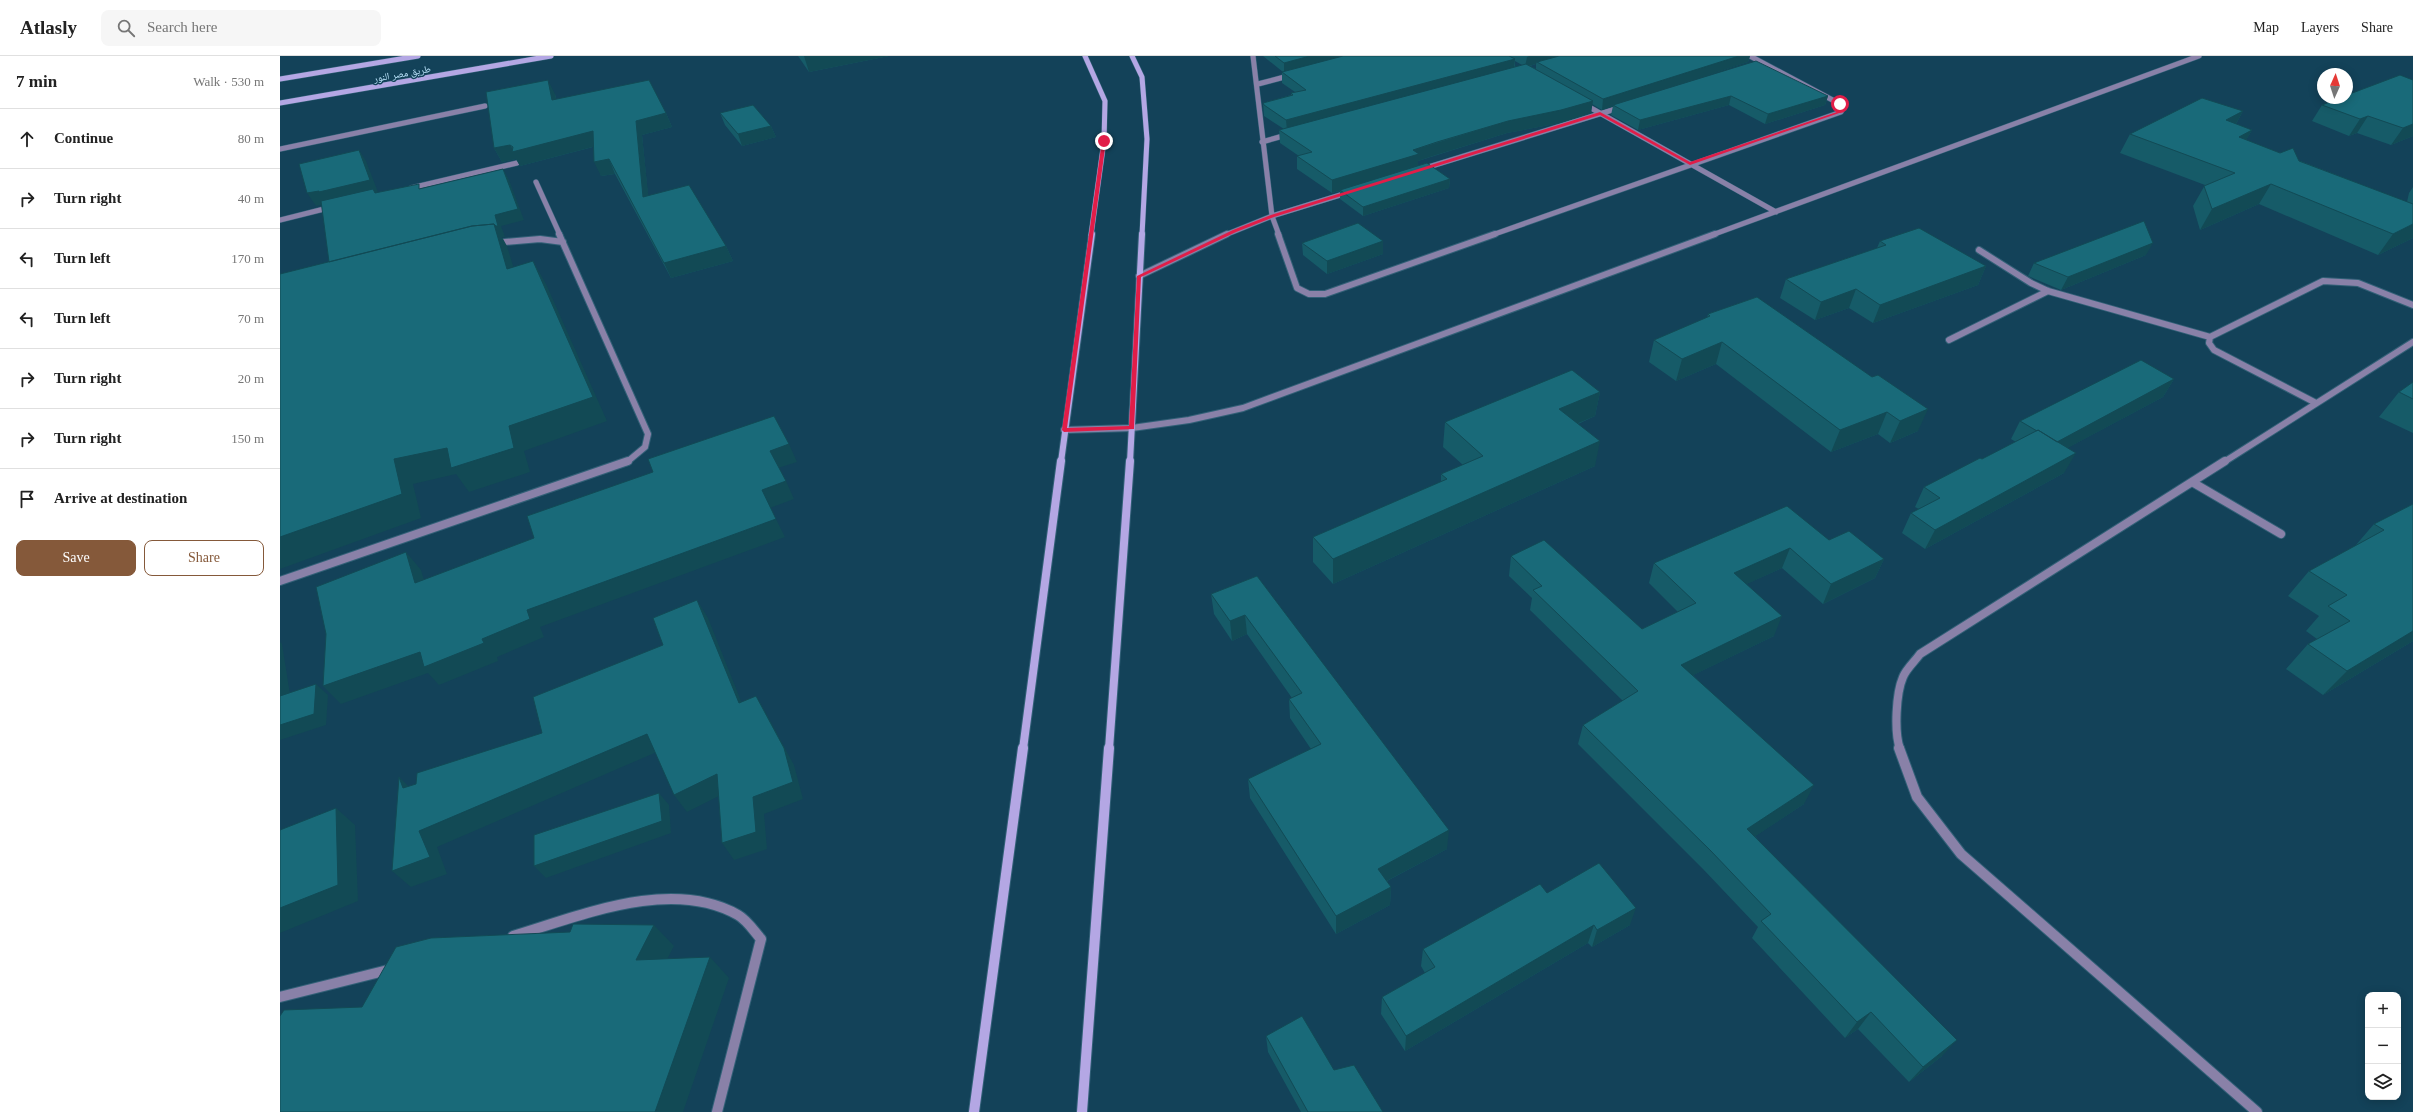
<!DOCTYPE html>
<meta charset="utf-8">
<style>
body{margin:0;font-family:"Times New Roman","Noto Naskh Arabic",serif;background:#f6f6f6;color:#222}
.controls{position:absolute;right:12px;bottom:12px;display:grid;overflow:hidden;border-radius:8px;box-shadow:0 2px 10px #0003}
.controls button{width:36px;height:36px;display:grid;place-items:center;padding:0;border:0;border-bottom:1px solid #e0e0e0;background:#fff;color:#222;font:20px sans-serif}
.compass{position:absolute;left:2037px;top:12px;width:36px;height:36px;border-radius:50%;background:#fff;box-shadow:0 2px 10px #0003;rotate:3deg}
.stop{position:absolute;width:12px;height:12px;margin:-9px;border:3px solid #e11d48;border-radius:50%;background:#fff}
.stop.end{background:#e11d48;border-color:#fff;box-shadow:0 1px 4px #0008}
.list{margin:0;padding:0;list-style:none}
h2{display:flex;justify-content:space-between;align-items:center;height:52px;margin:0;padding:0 16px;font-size:17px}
h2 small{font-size:13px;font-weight:400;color:#767676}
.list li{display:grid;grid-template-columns:26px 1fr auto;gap:12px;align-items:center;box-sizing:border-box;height:60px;padding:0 16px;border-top:1px solid #e0e0e0}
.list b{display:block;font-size:15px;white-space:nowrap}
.list em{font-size:13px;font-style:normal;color:#767676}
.actions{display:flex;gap:8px;padding:12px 16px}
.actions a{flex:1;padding:9px 0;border:1px solid #85593a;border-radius:8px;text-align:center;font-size:14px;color:#85593a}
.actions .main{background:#85593a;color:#fff}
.icon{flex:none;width:22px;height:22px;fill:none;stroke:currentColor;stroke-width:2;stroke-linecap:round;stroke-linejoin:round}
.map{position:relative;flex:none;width:2133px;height:1056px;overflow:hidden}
header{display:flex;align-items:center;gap:24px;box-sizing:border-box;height:56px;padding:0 20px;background:#fff;border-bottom:1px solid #e0e0e0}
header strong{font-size:19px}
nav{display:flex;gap:22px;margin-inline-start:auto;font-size:14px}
.search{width:280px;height:36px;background:#f6f6f6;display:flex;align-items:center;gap:10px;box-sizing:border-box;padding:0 14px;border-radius:8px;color:#767676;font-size:15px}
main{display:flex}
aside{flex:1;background:#fff}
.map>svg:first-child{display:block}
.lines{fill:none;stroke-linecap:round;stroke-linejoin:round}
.lane-far3-casing{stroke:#326077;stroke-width:6}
.lane-far2-casing{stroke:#326077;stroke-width:8}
.lane-far1-casing{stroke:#326077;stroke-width:10}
.lane-casing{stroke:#326077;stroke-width:12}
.street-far3-casing{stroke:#326077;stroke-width:6}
.street-far2-casing{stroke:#326077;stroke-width:8}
.street-far1-casing{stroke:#326077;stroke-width:10}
.street-casing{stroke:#326077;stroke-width:12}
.secondary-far3-casing{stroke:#326077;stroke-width:6}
.secondary-far2-casing{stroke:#326077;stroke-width:8}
.secondary-far1-casing{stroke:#326077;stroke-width:10}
.secondary-casing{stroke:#326077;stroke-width:12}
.lane-far3{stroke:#8981a8;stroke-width:5}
.lane-far2{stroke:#8981a8;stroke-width:6}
.lane-far1{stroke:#8981a8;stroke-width:8}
.lane{stroke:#8981a8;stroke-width:10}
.street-far3{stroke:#8981a8;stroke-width:5}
.street-far2{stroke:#8981a8;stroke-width:6}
.street-far1{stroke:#8981a8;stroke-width:8}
.street{stroke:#8981a8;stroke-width:10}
.secondary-far3{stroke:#b4a7e4;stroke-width:5}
.secondary-far2{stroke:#b4a7e4;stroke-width:6}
.secondary-far1{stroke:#b4a7e4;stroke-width:8}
.secondary{stroke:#b4a7e4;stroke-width:10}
.wall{fill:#165b68;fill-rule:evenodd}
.shaded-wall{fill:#124a55}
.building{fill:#196a79;stroke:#124a55}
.route{fill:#e11d48}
.labels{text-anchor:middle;stroke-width:3;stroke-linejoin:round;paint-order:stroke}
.far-street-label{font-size:10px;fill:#bee6fe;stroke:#134259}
</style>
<header>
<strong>Atlasly</strong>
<div class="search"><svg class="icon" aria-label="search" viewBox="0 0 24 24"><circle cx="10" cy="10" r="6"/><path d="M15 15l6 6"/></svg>Search here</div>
<nav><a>Map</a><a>Layers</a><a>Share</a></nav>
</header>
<main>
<aside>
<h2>7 min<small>Walk · 530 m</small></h2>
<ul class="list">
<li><svg class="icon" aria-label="ahead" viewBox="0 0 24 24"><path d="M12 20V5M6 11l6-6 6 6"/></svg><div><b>Continue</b></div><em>80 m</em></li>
<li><svg class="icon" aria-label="right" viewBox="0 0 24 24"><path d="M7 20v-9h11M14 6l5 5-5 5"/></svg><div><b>Turn right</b></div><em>40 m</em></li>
<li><svg class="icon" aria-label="left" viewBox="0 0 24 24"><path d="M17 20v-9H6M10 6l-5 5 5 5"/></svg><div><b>Turn left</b></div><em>170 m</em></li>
<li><svg class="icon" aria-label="left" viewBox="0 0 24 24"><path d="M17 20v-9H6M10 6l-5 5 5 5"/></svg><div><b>Turn left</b></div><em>70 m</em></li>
<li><svg class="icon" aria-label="right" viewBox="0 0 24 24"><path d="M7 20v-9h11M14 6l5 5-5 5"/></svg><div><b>Turn right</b></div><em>20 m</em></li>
<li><svg class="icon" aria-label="right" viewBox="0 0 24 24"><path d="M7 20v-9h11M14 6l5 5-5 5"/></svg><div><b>Turn right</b></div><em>150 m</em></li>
<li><svg class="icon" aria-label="arrive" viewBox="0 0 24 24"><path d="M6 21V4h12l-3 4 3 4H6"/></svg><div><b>Arrive at destination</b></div></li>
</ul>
<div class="actions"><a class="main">Save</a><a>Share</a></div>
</aside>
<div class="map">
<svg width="2133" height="1056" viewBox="0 0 2133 1056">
<rect width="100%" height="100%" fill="#134259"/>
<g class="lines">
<g class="lane-far3-casing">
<path id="lane-far3" d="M0,93L205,50
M256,126L280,179
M131,132L237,107
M0,164L52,151"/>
</g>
<g class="lane-far2-casing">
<path id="lane-far2" d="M279,178L368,378L365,391L347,406
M214,187L260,183L283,186"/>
</g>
<g class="lane-far1-casing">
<path id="lane-far1" d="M0,525L348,405"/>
</g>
<g class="lane-casing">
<path id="lane" d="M233,880C300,860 391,821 458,859C467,864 474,875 481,883L437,1056
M0,941L112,913"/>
</g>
<g class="street-far3-casing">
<path id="street-far3" d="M973,0L992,160L999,179
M978,28L1012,19
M1302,47L1496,156
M982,86L1010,78
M1142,113L1342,51
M945,179L992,160L1070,136
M1212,179L1561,56L1563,52L1560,48L1470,0
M1432,179L1919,0"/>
</g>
<g class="street-far2-casing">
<path id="street-far2" d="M998,178L1017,232L1029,238H1045L1215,178
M1699,194L1751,227L1768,235L1930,281
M859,220L947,178
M1669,284L1768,235
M2036,347L1934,294L1929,287L1930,281L2043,225L2078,227L2133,249
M784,374L852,372L909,364L963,352L1435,178
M1944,406L2133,286"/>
</g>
<g class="street-far1-casing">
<path id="street-far1" d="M1912,426L2001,478
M1620,693C1614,676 1616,637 1623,621C1626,613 1635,605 1640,598L1945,405"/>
</g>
<g class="street-casing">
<path id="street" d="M1619,692L1637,741L1681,798L1977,1056"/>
</g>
<g class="secondary-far3-casing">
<path id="secondary-far3" d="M805,0L825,45L824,85L811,179
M852,0L862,21L867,83L862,179
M0,23L138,0
M0,47L271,0"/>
</g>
<g class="secondary-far2-casing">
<path id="secondary-far2" d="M781,406L812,178
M850,406L862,178"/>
</g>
<g class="secondary-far1-casing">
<path id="secondary-far1" d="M743,693L781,405
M829,693L850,405"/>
</g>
<g class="secondary-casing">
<path id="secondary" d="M694,1056L743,692
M802,1056L829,692"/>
</g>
<use href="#lane-far3" class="lane-far3"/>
<use href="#lane-far2" class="lane-far2"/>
<use href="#lane-far1" class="lane-far1"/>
<use href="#lane" class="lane"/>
<use href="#street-far3" class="street-far3"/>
<use href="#street-far2" class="street-far2"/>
<use href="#street-far1" class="street-far1"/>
<use href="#street" class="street"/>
<use href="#secondary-far3" class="secondary-far3"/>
<use href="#secondary-far2" class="secondary-far2"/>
<use href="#secondary-far1" class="secondary-far1"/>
<use href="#secondary" class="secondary"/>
</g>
<path class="wall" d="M518,0H609L529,16Z
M983,0H1470L1468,6L1376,36L1548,40L1545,49L1485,68L1449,49L1358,74L1331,59L1333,50L1322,54L1312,48L1311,57L1280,67L1227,77L1138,105V110L1170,123L1169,132L1083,160L1060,143V135L1052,137L1017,113V100H1019L1000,87L999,74L1004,73L984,60L983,47L1011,39V37L1015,36L1002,27V16H1003ZM1235,5L1242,9L1235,11ZM1256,8V13L1250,10Z
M2133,24V80L2111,89L2077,77L2069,80L2032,65L2042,49Z
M275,38L276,43L386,57L392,71L362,79L368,140L446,190L453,205L391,222L335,118L321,120L313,91L240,110L236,103L222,106L214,92Z
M1963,55L1956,68L1972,74L1966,84L2127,146L2129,137L2133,131V182L2098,199L1979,148L1920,174L1913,150L1925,129L1840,97L1850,78Z
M440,57L491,70L496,81L462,90L445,69Z
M1103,185V198L1047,218L1023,199L1022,187Z
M1600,185L1706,210L1698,229L1593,267L1569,252L1535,264L1500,242L1506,223L1597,192Z
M1866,199L1781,234L1748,220L1754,207Z
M1477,241L1638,375L1610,387L1598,378L1551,396L1436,308L1396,325L1369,306L1374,284L1427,262L1428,258Z
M1894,323L1883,341L1787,392L1784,417L1645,493L1622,477L1631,457L1639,453L1635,451L1644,431L1702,403L1736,386L1731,383L1740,365Z
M2133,326V377L2099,361L2119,336Z
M1320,336L1315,360L1298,368L1315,410L1053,528L1033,506V481L1161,426V418L1183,409L1163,391L1165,366Z
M2133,448V585L2043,639L2006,613L2028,588L2037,583L2026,575L2039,560L2008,540L2029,515L2075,490L2094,468Z
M1549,484L1604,503L1595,522L1543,548L1502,512L1466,528L1494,580L1413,619L1524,748L1475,780L1662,1000L1629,1026L1578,973L1565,982L1472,882L1478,871L1423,813L1298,688L1303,669L1343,645L1250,554L1252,542L1229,520L1231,500L1362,573L1398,556L1369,527L1374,507Z
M977,520L1167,793L1107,825L1111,831L1110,849L1056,878L970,742L968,723L1031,693L1010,662L1009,643L1012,642L967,578L952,585L934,558L931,538Z
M1267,837L1350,869L1312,891L1308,887L1125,995L1101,958L1102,941L1145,917L1141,910L1143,893Z
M986,980L1054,1014L1103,1056H1021L988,996Z"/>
<path class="shaded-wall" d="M524,0H609L529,16Z
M1030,0H1069L1004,17V7Z
M1249,0H1287L1257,6L1256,8L1245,11L1247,1Z
M1459,0H1470L1468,6L1322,54L1323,43Z
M1235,3L1234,14L1007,75L1006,64Z
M268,24L275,38L279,58L272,44Z
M1451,40L1449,49L1358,74L1360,64Z
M1548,40L1545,49L1485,68L1488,58Z
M1313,45L1311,57L1280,67L1227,77L1156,99L1138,105V111L1052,137V124L1133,94L1228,65Z
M1963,55L1952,75L1946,64Z
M386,57L392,71L362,79L370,156L363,141L356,65Z
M2088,60L2077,77L2069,80L2080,63Z
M2133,68V80L2111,89L2123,72Z
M491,70L496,81L462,90L458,78Z
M1972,74L1961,93L1959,81Z
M313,75L320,89L240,110L236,103L222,106L214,92L230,89L234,95Z
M79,94L86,105L98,136L36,150L27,137Z
M329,103L335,118L321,120L314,106Z
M223,113L229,124L244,164L221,170L225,181H222L227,190L241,236L204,183L215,159Z
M1170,123L1169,132L1083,160V151Z
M1991,128L1979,148L1920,174L1932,153Z
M2133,168V182L2098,199L2113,178Z
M1103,185V198L1047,218V205Z
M1873,187L1866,199L1781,234L1788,221Z
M446,190L453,205L391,222L384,207Z
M253,205L266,228L327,365L244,395L250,416L189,436L176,418L133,428L141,462L0,513V481L114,403L229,370Z
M1706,210L1698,229L1593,267L1600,249Z
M1576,233L1569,252L1535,264L1541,246Z
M1442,286L1436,308L1396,325L1402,303Z
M1894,323L1883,341L1765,404L1775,386Z
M1320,336L1315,360L1275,377L1279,353Z
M1648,353L1638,375L1610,387L1620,365Z
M1607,356L1598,378L1551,396L1560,374Z
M1320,385L1315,410L1053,528V503Z
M509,388L517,406L498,412L490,395Z
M1796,397L1784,417L1645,493L1655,474Z
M506,425L514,443L490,452L482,434Z
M496,463L505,481L260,571L264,581L217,601L218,605L159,629L148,617L61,648L43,630L140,596L202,583L247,554Z
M1510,492L1502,512L1447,537L1454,517Z
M126,496L141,514L150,545L135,527Z
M1604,503L1595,522L1543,548L1551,528Z
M417,544L428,562L469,665L459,647Z
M965,559L967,578L952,585L950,565Z
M1502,560L1494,580L1395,628L1401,609Z
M2133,575V585L2043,639L2067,615Z
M0,586L2,588L12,651L0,640Z
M36,628L48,639L46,669L0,684V669Z
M476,640L486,657L514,709L523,743L484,758L487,793L454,804L442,787L473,741Z
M367,678L379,695L157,791L167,818L131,831L112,815L139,775Z
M437,718L449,735L407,756L394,739Z
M119,721L136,738L123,732Z
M1534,729L1524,748L1459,791L1467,773Z
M379,737L389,749L391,777L266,822L254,810Z
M56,752L75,769L78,845L0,877V852Z
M1169,774L1167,793L1097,830L1098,813Z
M1111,831L1110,849L1056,878V860Z
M1356,852L1350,869L1312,891L1317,874Z
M374,869L394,890L376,925L356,904Z
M1314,869L1308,887L1125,995L1126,980Z
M430,901L449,922L403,1056H375Z
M1591,956L1578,973L1565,982L1577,966Z
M1677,984L1662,1000L1629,1026L1643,1011Z"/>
<path class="building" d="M995,0H1030L1004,7Z
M1063,0H1229L1235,3L1006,64L984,49L983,47L1013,39L1011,37L1026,34L1002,16Z
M1279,0H1459L1323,43L1257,6Z
M1476,5L1548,40L1488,58L1451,40L1360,64L1333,49Z
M1246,8L1313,45L1281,54L1228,65L1157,86L1133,94L1139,98L1052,124L1017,100L1032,96L999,74Z
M2120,19L2133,24V68L2123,72L2088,60L2080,63L2042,49L2060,42H2067V39Z
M268,24L272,44L369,24L386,57L356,65L363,141L409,129L446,190L384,207L329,103L314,106L313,75L232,96L233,91L230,89L214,92L206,36Z
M1922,42L1963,55L1946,64L1972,74L1959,81L2000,97L2013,92L2019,105L2133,148V168L2113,178L1991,128L1932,153L1924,130L1955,117L1850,78Z
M473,49L491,70L458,78L440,57Z
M79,94L90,124L39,136V135L27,137L19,108Z
M1147,107L1170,123L1083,151L1060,134Z
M223,113L238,153L215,159L218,170H216L214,168L192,170L49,206L41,145L93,133L95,137L139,128V133Z
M1864,165L1873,187L1788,221L1754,207Z
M1078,167L1103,185L1047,205L1022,187Z
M214,168L227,213L253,205L313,341L229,370L234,392L171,412L167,392L114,403L122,438L0,481V218L192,170Z
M1639,172L1706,210L1600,249L1576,233L1541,246L1506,223L1606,189L1600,185Z
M1477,241L1592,321L1598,319L1648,353L1620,365L1607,356L1560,374L1442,286L1402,303L1374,284L1430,260L1428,258Z
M1861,304L1894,323L1777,386L1758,374L1757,375L1740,365Z
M1292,314L1320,336L1279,353L1320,385L1053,503L1033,481L1167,423L1161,418L1203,400L1165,366Z
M2133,326V343L2119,336Z
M494,360L509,388L490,395L506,425L482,434L496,463L247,554L250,563L202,583L204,587L144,611L140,596L43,630L46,578L36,531L126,496L135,527L254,482L247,460L373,416L368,403Z
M1758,374L1796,397L1655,474L1631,457L1660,442L1644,431L1700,402L1702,403Z
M2133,448V575L2067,615L2028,588L2070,565L2048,550L2067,539L2029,515L2104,474L2094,468Z
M1507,450L1549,484L1569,475L1604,503L1551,528L1510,492L1454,517L1502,560L1401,609L1534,729L1467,773L1677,984L1643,1011L1591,956L1577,966L1481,865L1491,858L1431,795L1303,669L1358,635L1253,534L1262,530L1231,500L1264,484L1362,573L1416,547L1374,507Z
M977,520L1169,774L1098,813L1111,831L1056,860L968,723L1041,688L1009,643L1022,637L965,559L950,565L931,538Z
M417,544L459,647L476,640L504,692L513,726L473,741L476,776L442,787L437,718L394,739L367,678L139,775L150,801L112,815L119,721L123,732L136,728L137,717L262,677L253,641L383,589L373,562Z
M36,628L34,658L0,669V637V640Z
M379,737L382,765L254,810V779Z
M56,752L58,829L0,852V774Z
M1319,807L1356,852L1317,874L1314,869L1126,980L1102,941L1155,911L1143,893L1260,828L1267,837Z
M293,868L374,869L356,904L430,901L375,1056H0V960L4,954L82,951L116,891L151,882L290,876Z
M1022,960L1054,1014L1074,1009L1103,1056H1028L986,980Z"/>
<path class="route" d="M1559,47H1562L1565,52L1562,56L1410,109L1320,59L994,161L956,176L861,221L854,373L784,376L782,374L822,84L826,85L787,372L849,370L857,220L953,174L991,159L1320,56L1410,106L1560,55L1561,52Z"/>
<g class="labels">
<g class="far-street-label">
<text transform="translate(122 17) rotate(-10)" y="4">طريق مصر النور</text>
</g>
</g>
</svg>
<div class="controls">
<button>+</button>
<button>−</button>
<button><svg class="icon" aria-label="layers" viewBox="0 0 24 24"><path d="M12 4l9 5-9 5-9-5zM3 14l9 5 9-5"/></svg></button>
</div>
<svg class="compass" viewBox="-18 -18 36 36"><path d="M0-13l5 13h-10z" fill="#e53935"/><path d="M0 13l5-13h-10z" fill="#767676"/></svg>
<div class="stop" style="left:1560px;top:48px"></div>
<div class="stop end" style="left:824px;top:85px"></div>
</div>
</main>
